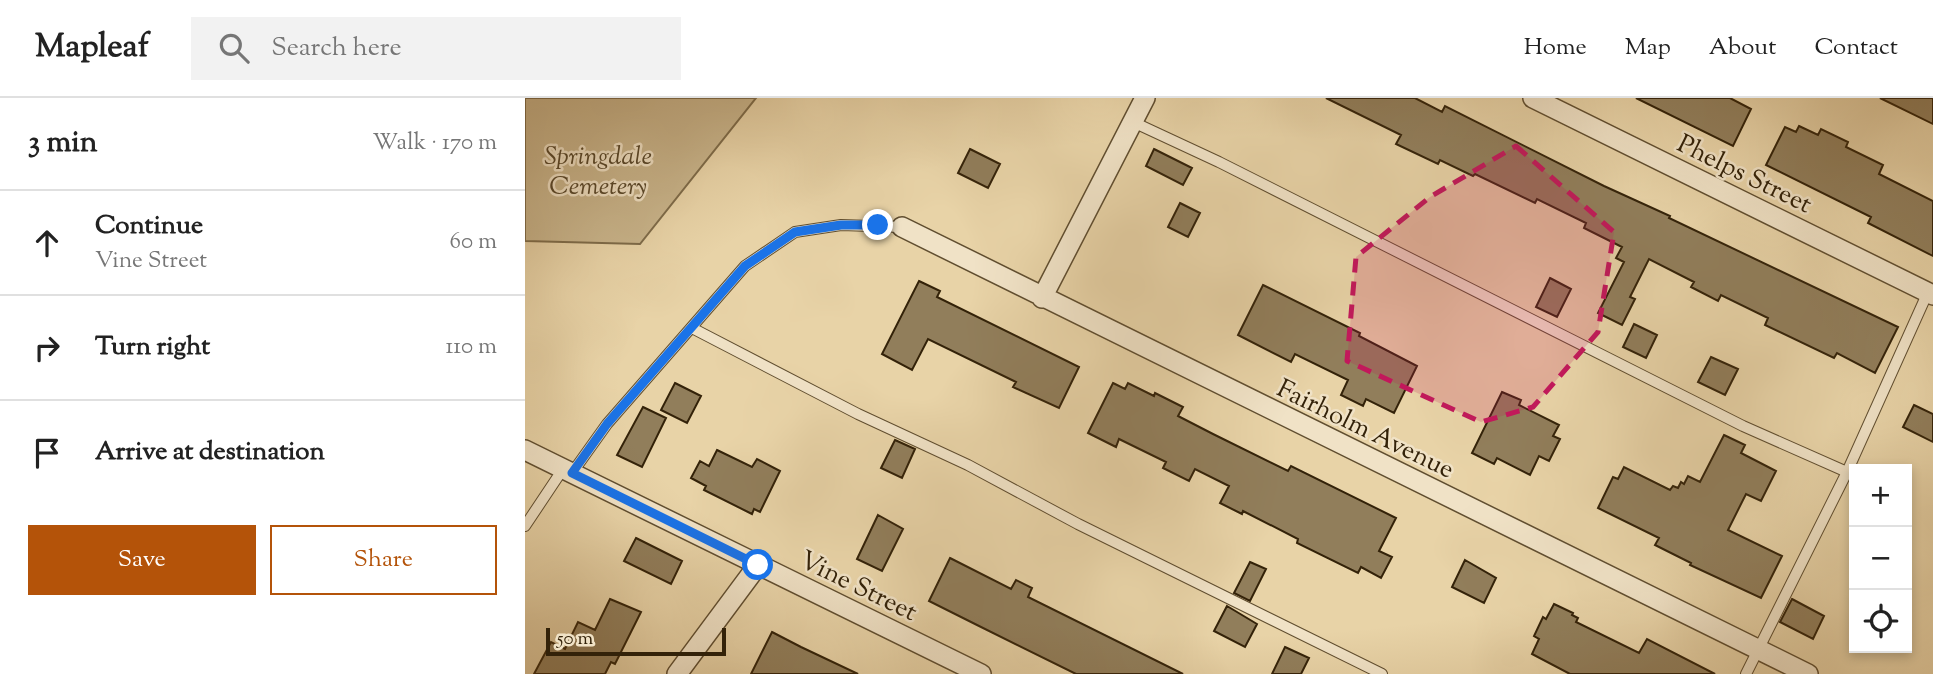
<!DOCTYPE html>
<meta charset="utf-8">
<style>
body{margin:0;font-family:"Sorts Mill Goudy",serif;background:#f2f2f2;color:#222}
.controls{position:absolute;right:21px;bottom:21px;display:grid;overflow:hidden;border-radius:0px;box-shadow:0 4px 10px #0003}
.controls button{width:63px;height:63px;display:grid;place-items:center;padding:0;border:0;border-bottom:2px solid #e0e0e0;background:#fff;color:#222;font:35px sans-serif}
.scale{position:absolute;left:21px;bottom:18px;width:180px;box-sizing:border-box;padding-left:7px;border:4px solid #332209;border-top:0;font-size:19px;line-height:24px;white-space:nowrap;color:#332209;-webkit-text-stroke:5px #f0e2c6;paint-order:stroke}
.stop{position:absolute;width:21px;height:21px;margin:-16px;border:5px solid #1a73e8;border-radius:50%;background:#fff}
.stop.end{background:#1a73e8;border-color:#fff;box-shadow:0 2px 7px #0008}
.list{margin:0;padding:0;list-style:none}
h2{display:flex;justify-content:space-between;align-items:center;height:91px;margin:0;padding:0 28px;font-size:30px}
h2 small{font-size:23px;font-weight:400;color:#767676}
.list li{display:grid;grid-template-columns:46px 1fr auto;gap:21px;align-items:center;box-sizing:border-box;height:105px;padding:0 28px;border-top:2px solid #e0e0e0}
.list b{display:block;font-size:26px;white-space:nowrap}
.list p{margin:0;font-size:23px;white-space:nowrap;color:#767676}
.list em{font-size:23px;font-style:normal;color:#767676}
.actions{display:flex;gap:14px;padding:21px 28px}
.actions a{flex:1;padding:16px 0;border:2px solid #b45309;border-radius:0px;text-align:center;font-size:24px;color:#b45309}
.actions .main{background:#b45309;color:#fff}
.icon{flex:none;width:38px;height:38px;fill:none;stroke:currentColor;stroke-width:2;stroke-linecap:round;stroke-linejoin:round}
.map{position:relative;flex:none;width:1408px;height:576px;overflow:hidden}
header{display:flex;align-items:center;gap:42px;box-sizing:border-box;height:98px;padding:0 35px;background:#fff;border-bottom:2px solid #e0e0e0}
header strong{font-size:33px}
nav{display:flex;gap:38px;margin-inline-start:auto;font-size:24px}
.search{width:490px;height:63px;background:#f2f2f2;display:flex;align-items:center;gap:18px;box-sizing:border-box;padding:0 24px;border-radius:0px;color:#767676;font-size:26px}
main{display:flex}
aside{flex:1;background:#fff}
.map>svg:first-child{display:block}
.green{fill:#c9b58c;stroke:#7e6c4a;stroke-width:2}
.building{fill:#917e5b;stroke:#332209;stroke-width:2}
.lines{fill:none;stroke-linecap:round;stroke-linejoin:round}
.service-casing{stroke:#604e30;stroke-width:12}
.minor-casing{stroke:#604e30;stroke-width:22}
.service{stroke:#f0e2c6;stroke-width:10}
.minor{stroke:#f0e2c6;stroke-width:19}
.route{stroke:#1a73e8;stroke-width:9}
.marked{fill:#c2185b;fill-opacity:0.2;stroke:#c2185b;stroke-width:5;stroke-dasharray:14 9;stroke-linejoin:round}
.labels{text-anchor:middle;stroke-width:5;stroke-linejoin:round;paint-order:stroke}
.park-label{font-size:26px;font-style:italic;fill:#58472a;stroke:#f0e2c6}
.street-label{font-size:26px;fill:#332209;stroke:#f0e2c6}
</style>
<header>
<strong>Mapleaf</strong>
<div class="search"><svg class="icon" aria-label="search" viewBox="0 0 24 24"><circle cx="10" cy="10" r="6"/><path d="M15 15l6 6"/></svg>Search here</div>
<nav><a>Home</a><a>Map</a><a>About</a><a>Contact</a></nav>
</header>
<main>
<aside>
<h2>3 min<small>Walk · 170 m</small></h2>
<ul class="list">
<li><svg class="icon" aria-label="ahead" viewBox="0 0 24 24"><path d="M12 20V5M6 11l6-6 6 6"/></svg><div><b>Continue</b><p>Vine Street</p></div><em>60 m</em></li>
<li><svg class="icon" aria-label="right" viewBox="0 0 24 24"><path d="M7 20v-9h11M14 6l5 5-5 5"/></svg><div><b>Turn right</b></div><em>110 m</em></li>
<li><svg class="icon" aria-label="arrive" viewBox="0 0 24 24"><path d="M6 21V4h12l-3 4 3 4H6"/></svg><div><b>Arrive at destination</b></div></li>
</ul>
<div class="actions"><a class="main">Save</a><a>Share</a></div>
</aside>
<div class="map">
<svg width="1408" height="576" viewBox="0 0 1408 576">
<rect width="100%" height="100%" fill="#e8d3a7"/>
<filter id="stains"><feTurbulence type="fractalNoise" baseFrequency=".00286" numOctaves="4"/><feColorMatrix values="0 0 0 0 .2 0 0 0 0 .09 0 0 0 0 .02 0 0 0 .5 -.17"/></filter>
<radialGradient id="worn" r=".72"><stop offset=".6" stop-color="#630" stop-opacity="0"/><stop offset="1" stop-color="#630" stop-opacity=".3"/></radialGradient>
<path class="green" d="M0,0H231L115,146L0,143Z"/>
<path class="building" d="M801,0H890L917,14L920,8L1079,88L1145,118L1144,120L1373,229L1350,275L1312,255L1309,260L1240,227L1243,220L1196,197L1193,203L1166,189L1169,184L1124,161L1105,199L1110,201L1097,227L1073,215L1099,164L1091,160L1097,149L1059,130L1061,125L1012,101L1010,105L950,76L948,78L915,62L913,66L871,46L876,37Z
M1111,0H1205L1226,11L1208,48Z
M1355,0H1408V26Z
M1274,28L1293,37L1296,31L1323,44L1321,49L1358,67L1354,76L1408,103V158L1343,125L1346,119L1241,67L1260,29L1271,34Z
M445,51L475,66L463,90L433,75Z
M629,51L667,70L658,87L621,68Z
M655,105L675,115L663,139L643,129Z
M1025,180L1046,191L1032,219L1011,209Z
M394,183L415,193L412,199L554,269L534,310L488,289L491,284L403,241L387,272L357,256Z
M738,187L835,235L834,238L892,268L869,315L841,301L838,308L816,297L823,282L770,256L766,264L713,237Z
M1109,226L1132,237L1121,260L1098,249Z
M1186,259L1213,271L1200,297L1173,284Z
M150,285L176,298L162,325L136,312Z
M588,285L600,291L603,285L629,298L630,295L658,309L653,318L688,336L763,373L766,368L871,420L854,453L867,459L856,480L836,469L833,475L772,445L773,441L718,413L717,416L695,405L704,388L670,371L664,383L638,370L641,364L594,341L591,349L563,335Z
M977,294L996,302L994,307L1034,327L1028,338L1035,341L1024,363L1014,358L1005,377L972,360L969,366L947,355Z
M1389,307L1408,316V344L1378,329Z
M118,309L141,320L117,369L92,357Z
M1199,337L1220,347L1216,355L1251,373L1236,403L1221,396L1203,432L1257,458L1236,500L1165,467L1166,465L1130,447L1134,440L1073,410L1088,379L1093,381L1099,369L1145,392L1148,388L1153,390L1156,384L1159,386L1163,378L1175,384Z
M370,342L390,351L377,380L356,370Z
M192,352L227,369L232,361L255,373L235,414L229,411L227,416L179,392L181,388L166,380L175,363L184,368Z
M353,417L378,431L357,473L332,461Z
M111,440L157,463L146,486L99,463Z
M425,460L486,491L491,482L507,490L503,499L658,576H551L452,527L404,503Z
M940,462L971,480L959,505L927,489Z
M725,464L741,471L725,503L709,495Z
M85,501L116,514L90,566L86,564L80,576H9L26,544L40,551L53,524L70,532Z
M1267,501L1299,518L1288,541L1255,524Z
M1029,506L1048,515L1047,517L1053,520L1051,524L1114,555L1122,541L1190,576H1045L1007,556L1014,541L1009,538L1018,519L1021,521Z
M702,508L732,526L720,549L689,533Z
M247,534L276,549L333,576H226Z
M760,549L784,560L776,576H747Z"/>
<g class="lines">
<g class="service-casing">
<path id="service" d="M608,24L694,64L1218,328L1322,374
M167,230L333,316L443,367L553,426L857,576
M47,375L82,326L220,168L270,134L316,127L377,129
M0,428L38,371
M1221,576L1322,374L1403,194"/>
</g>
<g class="minor-casing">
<path id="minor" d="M1008,0L1408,197
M377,129L1283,576
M517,200L620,0
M0,352L456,576
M152,576L233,467"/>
</g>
<use href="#service" class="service"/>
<use href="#minor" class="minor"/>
</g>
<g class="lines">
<path class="route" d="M233,467L47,375L82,326L220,168L270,134L316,127H353"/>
</g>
<path class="marked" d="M991,48L1089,134L1073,234L1008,309L956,324L822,263L831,159L905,99Z"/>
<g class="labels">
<g class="park-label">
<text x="73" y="66">Springdale<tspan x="73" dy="30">Cemetery</tspan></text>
</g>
<g class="street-label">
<text transform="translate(1220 75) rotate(26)" y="9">Phelps Street</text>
<text transform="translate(841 330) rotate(26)" y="9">Fairholm Avenue</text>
<text transform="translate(334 487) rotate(26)" y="9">Vine Street</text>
</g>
</g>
<rect width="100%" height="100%" filter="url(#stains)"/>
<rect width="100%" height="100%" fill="url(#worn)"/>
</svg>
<div class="controls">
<button>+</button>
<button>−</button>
<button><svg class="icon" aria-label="locate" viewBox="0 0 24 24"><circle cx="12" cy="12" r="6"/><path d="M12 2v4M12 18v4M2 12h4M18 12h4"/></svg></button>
</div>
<div class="scale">50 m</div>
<div class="stop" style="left:233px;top:467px"></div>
<div class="stop end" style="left:353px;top:127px"></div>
</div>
</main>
